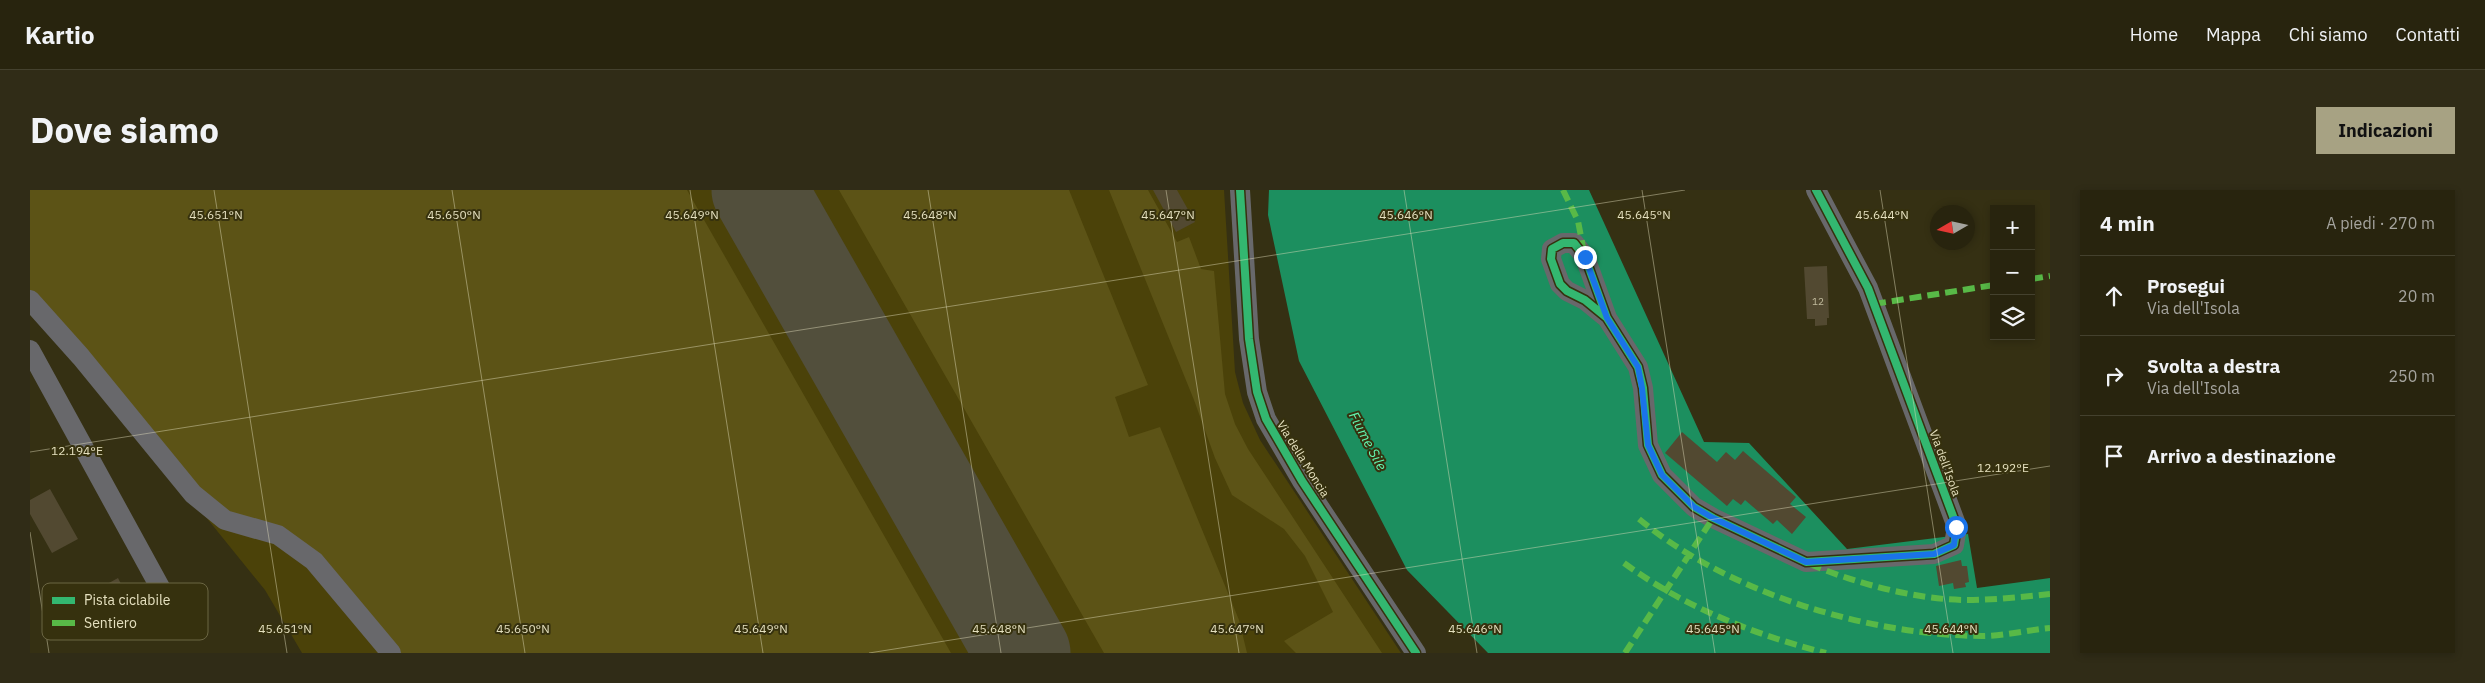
<!DOCTYPE html>
<html lang="it">
<meta charset="utf-8">
<style>
body{margin:0;font-family:"IBM Plex Sans",sans-serif;background:#302c17;color:#f1f3f6}
.controls{position:absolute;right:15px;top:15px;display:grid;overflow:hidden;border-radius:0px;box-shadow:0 2px 8px #0003}
.controls button{width:45px;height:45px;display:grid;place-items:center;padding:0;border:0;border-bottom:1px solid #44412e;background:#28240e;color:#f1f3f6;font:25px sans-serif}
.compass{position:absolute;left:1900px;top:15px;width:45px;height:45px;border-radius:50%;background:#28240e;box-shadow:0 2px 8px #0003;rotate:261deg}
.stop{position:absolute;width:15px;height:15px;margin:-11px;border:4px solid #1a73e8;border-radius:50%;background:#fff}
.stop.end{background:#1a73e8;border-color:#fff;box-shadow:0 1px 5px #0008}
.list{margin:0;padding:0;list-style:none}
h2{display:flex;justify-content:space-between;align-items:center;height:65px;margin:0;padding:0 20px;font-size:21px}
h2 small{font-size:16px;font-weight:400;color:#a5a49e}
.list li{display:grid;grid-template-columns:32px 1fr auto;gap:15px;align-items:center;box-sizing:border-box;height:80px;padding:0 20px;border-top:1px solid #44412e}
.list b{display:block;font-size:19px;white-space:nowrap}
.list p{margin:0;font-size:16px;white-space:nowrap;color:#a5a49e}
.list em{font-size:16px;font-style:normal;color:#a5a49e}
.icon{flex:none;width:28px;height:28px;fill:none;stroke:currentColor;stroke-width:2;stroke-linecap:round;stroke-linejoin:round}
.map{position:relative;flex:none;width:2020px;height:463px;overflow:hidden;border-radius:0px}
header{display:flex;align-items:center;gap:30px;box-sizing:border-box;height:70px;padding:0 25px;background:#28240e;border-bottom:1px solid #44412e}
header strong{font-size:24px}
nav{display:flex;gap:28px;margin-inline-start:auto;font-size:18px}
.intro{display:flex;align-items:center;justify-content:space-between;box-sizing:border-box;height:120px;padding:0 30px}
h1{margin:0;font-size:35px}
.button{padding:12px 22px;border-radius:0px;background:#a7a283;color:#111;font-size:18px;font-weight:700}
main{display:flex;gap:30px;padding:0 30px}
aside{flex:1;background:#28240e;border-radius:0px;box-shadow:0 2px 8px #0003}
.map>svg:first-child{display:block}
.built{fill:#4b4209}
.green{fill:#5c5316}
.water{fill:#1c8f5f}
.lines{fill:none;stroke-linecap:round;stroke-linejoin:round}
.runway{stroke:#524f3c;stroke-width:95}
.building{fill:#524931}
.minor{stroke:#68686b;stroke-width:20}
.quiet{stroke:#58b947;stroke-width:6;stroke-dasharray:12 6;stroke-linecap:butt}
.cycleway-casing{stroke:#36310e;stroke-width:11}
.cycleway{stroke:#33b770;stroke-width:8}
.route{stroke:#1a73e8;stroke-width:6}
.ticks{fill:none;stroke:#e5e0bf;stroke-width:1;stroke-opacity:0.45}
.labels{text-anchor:middle;stroke-width:4;stroke-linejoin:round;paint-order:stroke}
.number-label{font-size:10px;fill:#c0ba9c}
.street-label{font-size:12px;fill:#e5e0bf;stroke:#36310e}
.water-label{font-size:14px;font-style:italic;fill:#62f6b1;stroke:#36310e}
.key{fill:#36310e;stroke:#6b6643;stroke-width:1}
.key-label{font-size:14px;fill:#e5e0bf}
.ticks-label{font-size:12px;text-anchor:middle;fill:#e5e0bf;stroke:#36310e;stroke-width:4;stroke-linejoin:round;paint-order:stroke}
</style>
<header>
<strong>Kartio</strong>
<nav><a>Home</a><a>Mappa</a><a>Chi siamo</a><a>Contatti</a></nav>
</header>
<div class="intro"><h1>Dove siamo</h1><a class="button">Indicazioni</a></div>
<main>
<div class="map">
<svg width="2020" height="463" viewBox="0 0 2020 463">
<rect width="100%" height="100%" fill="#353013"/>
<path class="built" d="M0,0H1194L1205,182L1213,213L1230,250L1371,463H272L235,400L0,110Z"/>
<path class="green" d="M0,0H657L921,463H369L283,359L199,322L171,305L0,102Z
M809,0H1039L1118,195L1085,207L1099,247L1130,237L1209,430L1217,463H1074Z
M1079,0H1118L1147,52L1159,47L1171,79L1184,81L1195,204L1205,234L1218,259L1352,463H1266L1254,451L1303,422L1275,366L1254,339L1202,305L1185,268L1164,210Z"/>
<path class="water" d="M1239,0H1559L1674,252L1719,253L1817,359L1938,344L1947,398L2020,388V463H1458L1377,380L1269,171L1238,25Z"/>
<g class="lines">
<path class="runway" d="M729,0L993,463"/>
</g>
<path class="building" d="M1123,0H1147L1165,32L1146,42Z
M1797,76L1799,128H1797V135L1785,136V129H1777L1774,77Z
M1652,242L1687,272L1696,262L1705,270L1713,261L1766,307L1760,314L1776,327L1762,344L1747,330L1743,334L1715,310L1711,315L1703,309L1697,316L1635,263Z
M20,299L48,349L22,363L0,324V310Z
M1931,370L1932,376H1937L1939,392L1935,393L1936,397L1924,399L1923,393L1909,396L1906,376Z
M88,388L101,414L98,415L106,431L82,447L70,424L56,431L47,413L59,407L56,401L66,395L68,399Z"/>
<g class="lines">
<path class="minor" d="M1210,0L1219,149L1227,202L1236,229L1272,291L1386,463
M0,110L51,167L163,304L195,330L248,345L284,371L361,463
M1577,128L1555,110L1537,101L1530,94L1521,69L1522,59L1533,53H1544L1555,67L1577,128L1608,177L1613,198L1618,255L1632,285L1664,317L1683,328L1776,372L1904,364L1924,355L1927,337L1838,98L1786,0
M0,160L137,410"/>
<path class="quiet" d="M1533,0L1548,31L1554,62
M2001,89L2020,86
M1844,114L1964,95
M1609,329C1698,403 1837,445 1952,446C1974,446 1998,440 2020,438
M1594,373C1654,417 1725,445 1796,463
M1780,374C1824,393 1888,410 1936,410C1964,410 1992,407 2020,404
M1595,463L1683,328"/>
<g class="cycleway-casing">
<path id="cycleway" d="M1210,0L1219,149L1227,202L1236,229L1272,291L1386,463
M1577,128L1555,110L1537,101L1530,94L1521,69L1522,59L1533,53H1544L1555,67L1577,128L1608,177L1613,198L1618,255L1632,285L1664,317L1683,328L1776,372L1904,364L1924,355L1927,337L1838,98L1786,0"/>
</g>
<use href="#cycleway" class="cycleway"/>
</g>
<g class="lines">
<path class="route" d="M1555,67L1577,128L1608,177L1612,198L1618,255L1632,285L1664,317L1683,328L1776,372L1904,364L1924,355L1926,337"/>
</g>
<path class="ticks" d="M184,0L257,463M422,0L495,463M660,0L733,463M898,0L971,463M1136,0L1209,463M1374,0L1447,463M1612,0L1685,463M1850,0L1923,463M0,262L1655,0M0,342L19,463M839,463L2020,276"/>
<g class="labels">
<g class="number-label">
<text x="1788" y="115">12</text>
</g>
<g class="street-label">
<text transform="translate(1273 269) rotate(58)" y="4">Via della Moncia</text>
<text transform="translate(1915 273) rotate(70)" y="4">Via dell'Isola</text>
</g>
<g class="water-label">
<text transform="translate(1338 251) rotate(62)" y="5">Fiume Sile</text>
</g>
</g>
<rect x="12" y="393" width="166" height="57" rx="8" class="key"/>
<rect x="22" y="407" width="23" height="7" fill="#33b770"/>
<rect x="22" y="430" width="23" height="6" fill="#58b947"/>
<g class="key-label">
<text x="54" y="415">Pista ciclabile</text>
<text x="54" y="438">Sentiero</text>
</g>
<g class="ticks-label">
<text x="1376" y="29">45.646°N</text>
<text x="186" y="29">45.651°N</text>
<text x="424" y="29">45.650°N</text>
<text x="662" y="29">45.649°N</text>
<text x="900" y="29">45.648°N</text>
<text x="1138" y="29">45.647°N</text>
<text x="1614" y="29">45.645°N</text>
<text x="1852" y="29">45.644°N</text>
<text x="47" y="265">12.194°E</text>
<text x="1973" y="282">12.192°E</text>
<text x="255" y="443">45.651°N</text>
<text x="493" y="443">45.650°N</text>
<text x="731" y="443">45.649°N</text>
<text x="969" y="443">45.648°N</text>
<text x="1207" y="443">45.647°N</text>
<text x="1445" y="443">45.646°N</text>
<text x="1683" y="443">45.645°N</text>
<text x="1921" y="443">45.644°N</text>
</g>
</svg>
<div class="controls">
<button>+</button>
<button>−</button>
<button><svg class="icon" aria-label="layers" viewBox="0 0 24 24"><path d="M12 4l9 5-9 5-9-5zM3 14l9 5 9-5"/></svg></button>
</div>
<svg class="compass" viewBox="-18 -18 36 36"><path d="M0-13l5 13h-10z" fill="#e53935"/><path d="M0 13l5-13h-10z" fill="#a5a49e"/></svg>
<div class="stop" style="left:1926px;top:337px"></div>
<div class="stop end" style="left:1555px;top:67px"></div>
</div>
<aside>
<h2>4 min<small>A piedi · 270 m</small></h2>
<ul class="list">
<li><svg class="icon" aria-label="ahead" viewBox="0 0 24 24"><path d="M12 20V5M6 11l6-6 6 6"/></svg><div><b>Prosegui</b><p>Via dell'Isola</p></div><em>20 m</em></li>
<li><svg class="icon" aria-label="right" viewBox="0 0 24 24"><path d="M7 20v-9h11M14 6l5 5-5 5"/></svg><div><b>Svolta a destra</b><p>Via dell'Isola</p></div><em>250 m</em></li>
<li><svg class="icon" aria-label="arrive" viewBox="0 0 24 24"><path d="M6 21V4h12l-3 4 3 4H6"/></svg><div><b>Arrivo a destinazione</b></div></li>
</ul>
</aside>
</main>
